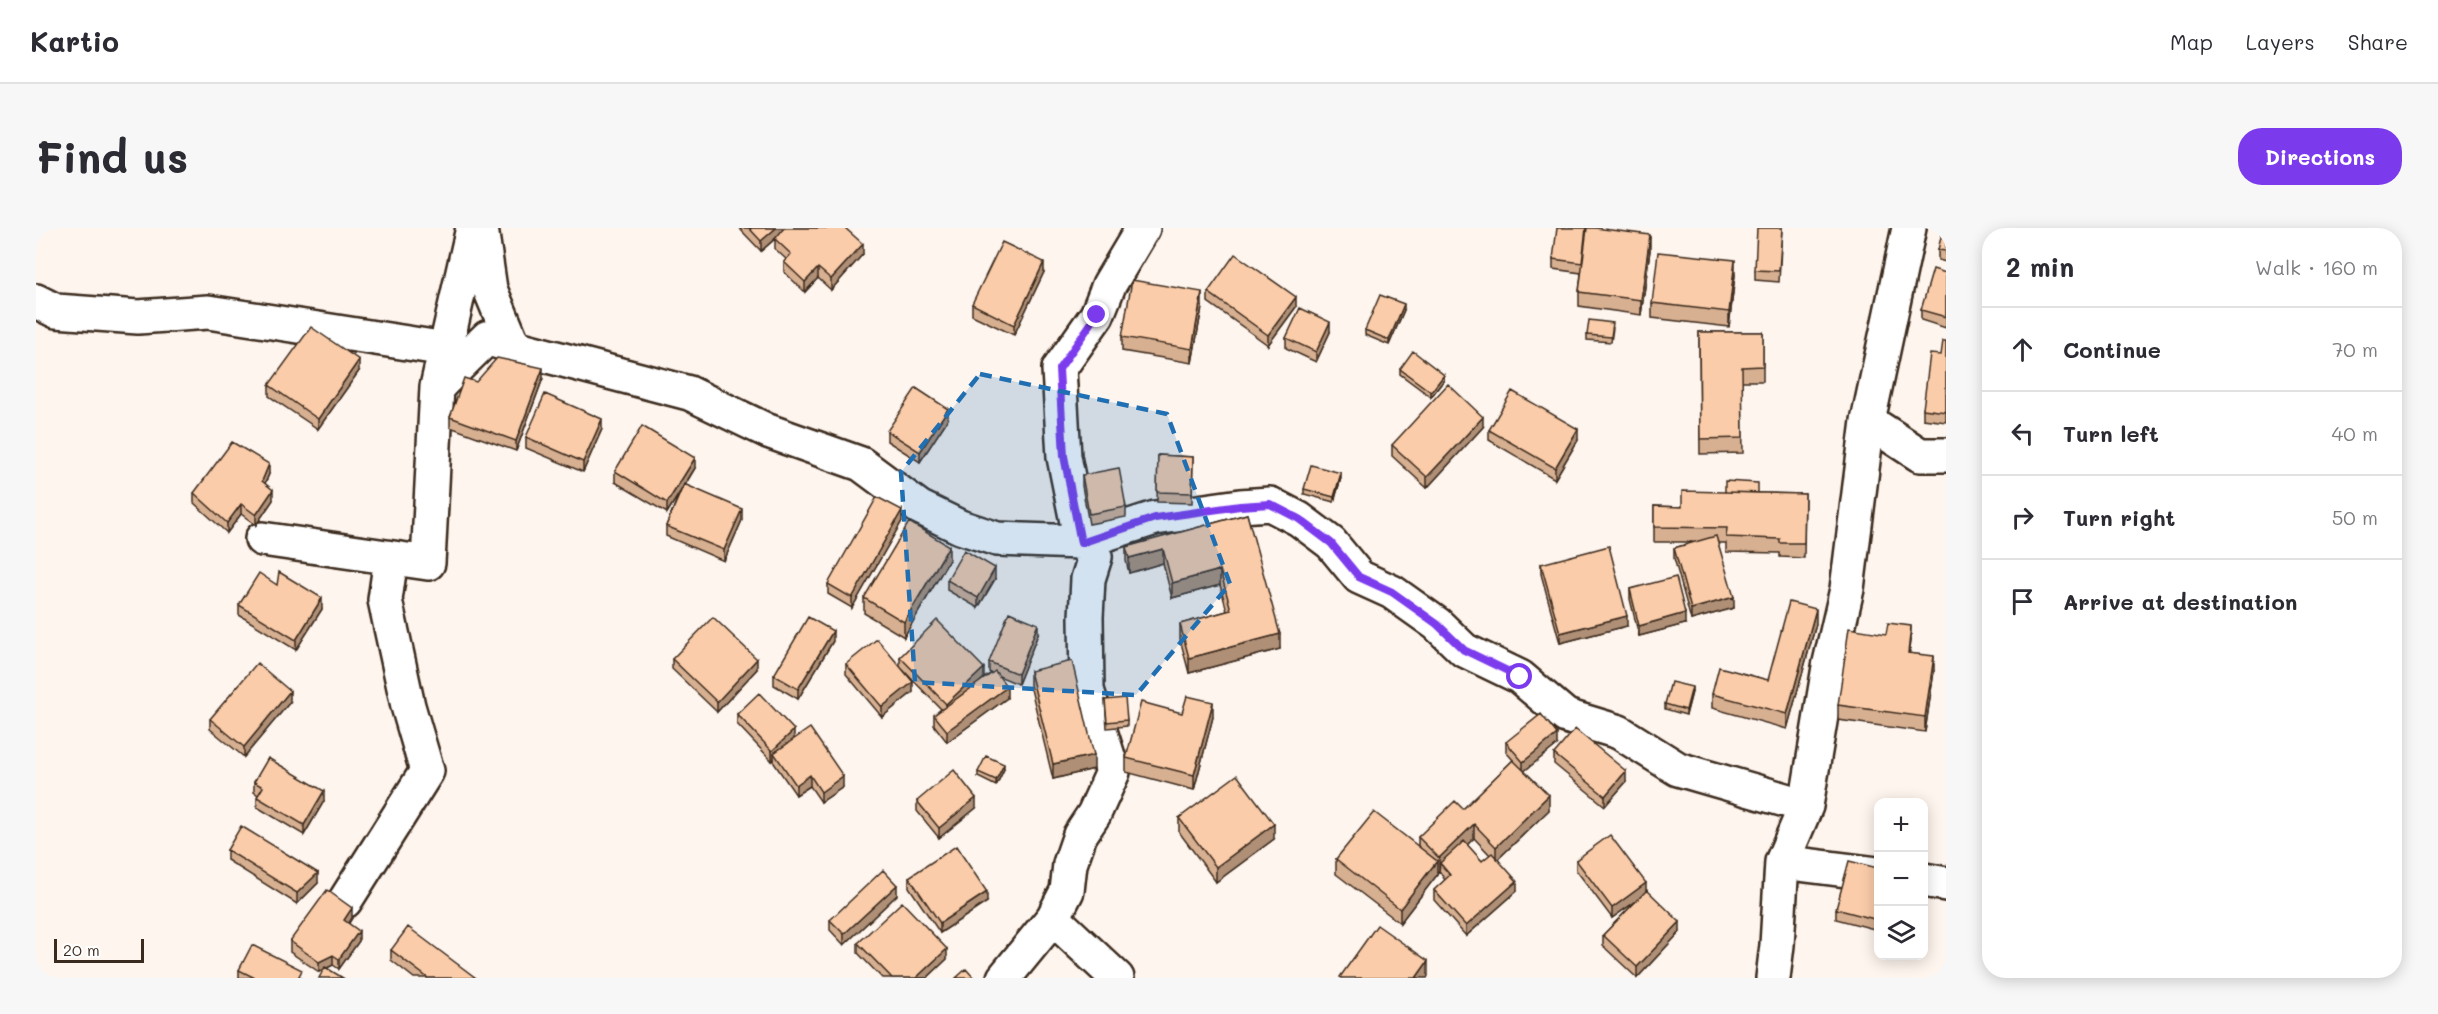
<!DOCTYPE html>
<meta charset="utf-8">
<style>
body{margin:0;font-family:Mali,sans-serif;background:#f7f7f7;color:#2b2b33}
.controls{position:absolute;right:18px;bottom:18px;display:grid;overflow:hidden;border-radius:12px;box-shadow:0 3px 15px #0003}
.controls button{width:54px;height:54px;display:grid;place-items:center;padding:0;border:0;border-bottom:2px solid #e1e1e2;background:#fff;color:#2b2b33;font:30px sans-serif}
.scale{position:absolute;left:18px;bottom:15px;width:90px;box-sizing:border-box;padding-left:6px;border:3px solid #3b2a1e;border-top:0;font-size:16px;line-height:21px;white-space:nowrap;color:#3b2a1e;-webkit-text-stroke:4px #fff;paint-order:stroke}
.stop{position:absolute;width:18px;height:18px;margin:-14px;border:4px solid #7c3aed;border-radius:50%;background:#fff}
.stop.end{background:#7c3aed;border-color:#fff;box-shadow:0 2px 6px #0008}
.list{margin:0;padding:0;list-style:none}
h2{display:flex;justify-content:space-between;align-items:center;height:78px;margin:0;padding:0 24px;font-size:26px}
h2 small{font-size:20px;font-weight:400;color:#7c7c81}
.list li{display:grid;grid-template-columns:39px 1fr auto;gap:18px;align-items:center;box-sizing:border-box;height:84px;padding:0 24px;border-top:2px solid #e1e1e2}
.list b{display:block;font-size:22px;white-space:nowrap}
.list em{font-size:20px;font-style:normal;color:#7c7c81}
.icon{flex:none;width:33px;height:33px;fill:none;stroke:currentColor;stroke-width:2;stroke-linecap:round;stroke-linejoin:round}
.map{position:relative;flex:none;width:1910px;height:750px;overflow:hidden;border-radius:24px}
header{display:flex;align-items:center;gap:36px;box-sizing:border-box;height:84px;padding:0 30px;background:#fff;border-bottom:2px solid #e1e1e2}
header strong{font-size:28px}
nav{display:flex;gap:33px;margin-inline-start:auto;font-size:21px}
.intro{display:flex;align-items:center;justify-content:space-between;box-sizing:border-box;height:144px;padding:0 36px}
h1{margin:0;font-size:42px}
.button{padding:15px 27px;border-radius:24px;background:#7c3aed;color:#fff;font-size:21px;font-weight:700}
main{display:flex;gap:36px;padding:0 36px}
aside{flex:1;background:#fff;border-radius:24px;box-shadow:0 3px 15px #0003}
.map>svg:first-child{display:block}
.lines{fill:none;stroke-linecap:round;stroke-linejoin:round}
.minor-casing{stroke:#3b2a1e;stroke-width:38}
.minor{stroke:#fff;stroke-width:33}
.wall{fill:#d7af91;stroke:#3b2a1e;stroke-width:1.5;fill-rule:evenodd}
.shaded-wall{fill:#af8f76;stroke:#3b2a1e;stroke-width:1.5}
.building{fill:#facca9;stroke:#3b2a1e;stroke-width:1.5}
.route{stroke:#7c3aed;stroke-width:8}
.marked{fill:#1f6fb2;fill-opacity:0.2;stroke:#1f6fb2;stroke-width:4.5;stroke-dasharray:12 8;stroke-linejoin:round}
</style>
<header>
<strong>Kartio</strong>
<nav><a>Map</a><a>Layers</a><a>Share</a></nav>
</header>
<div class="intro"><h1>Find us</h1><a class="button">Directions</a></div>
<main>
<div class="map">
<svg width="1910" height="750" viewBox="0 0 1910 750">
<rect width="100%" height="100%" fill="#fef5ee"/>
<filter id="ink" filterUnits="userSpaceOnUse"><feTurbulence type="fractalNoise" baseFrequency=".0167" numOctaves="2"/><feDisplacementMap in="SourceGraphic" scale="12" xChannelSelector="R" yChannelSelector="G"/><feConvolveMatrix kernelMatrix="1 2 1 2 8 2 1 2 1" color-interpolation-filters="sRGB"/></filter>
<g filter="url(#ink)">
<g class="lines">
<g class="minor-casing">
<path id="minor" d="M437,0L401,159L451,110L478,119
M445,0L454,61L478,119L653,165L732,203L825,236L883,279L924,299L961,311L1045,314L1119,290L1204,278L1234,276L1263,291L1295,315L1323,349L1356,364L1401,396L1428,422L1484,449L1530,488L1583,504L1642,541L1770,578
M0,73L20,83L102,89L172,84L410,121
M1832,193L1884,227H1910
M226,311L392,335L401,159
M1746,634L1842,646
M1888,652L1910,656
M309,673L391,543L372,478L349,372L355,330
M1017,690L1081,750
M968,750L1017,690L1031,663L1034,636L1044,607L1058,586L1077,544L1051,462L1050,389L1052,351L1059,329L1045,314L1028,229L1023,141L1061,87L1073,57L1107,0
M1737,750L1741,717L1746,634L1770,578L1793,439L1811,361L1832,193L1873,0"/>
</g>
<use href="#minor" class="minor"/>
</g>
<path class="wall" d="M703,0H809L827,26L795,62L782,50L769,64L748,44V34L750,31L739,21V11L725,23Z
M1746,0L1743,54L1719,52V42Z
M1910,0V34L1902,32V22Z
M1614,22L1605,87L1543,78V64L1545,45L1517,41V31Z
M1008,44L978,107L936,87V76Z
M1910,45V100L1885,92V82Z
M1699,47L1693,99L1616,90V75Z
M1172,64L1260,79L1232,117L1172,74Z
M1166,79L1156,135L1086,123V109Z
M1368,82L1353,117L1329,107V102Z
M1577,100L1575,114L1551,112V107Z
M1294,104L1280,134L1250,120V110Z
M1663,104H1727V153H1706L1707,225L1664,226Z
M1910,113V194L1887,191V181Z
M1364,141L1408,152L1395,169L1364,146Z
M323,143L282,201L233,168V157Z
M507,150L480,223L414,199V189L440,154Z
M912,191L884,234L851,213V203Z
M1447,199L1391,260L1356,228V217Z
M566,201L547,244L490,220V209Z
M1453,202L1542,212L1519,251L1453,212Z
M1122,227L1157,229L1156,275L1121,274Z
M659,240L649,257L706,292L688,333L630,308V298L644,264L631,285L579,254V243Z
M233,246L229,255L237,272L220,297L205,286L191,305L158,275V265Z
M1046,247L1090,279V289L1053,296L1046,258Z
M1305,250L1298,274L1268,266V261Z
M1722,265L1769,266L1768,330L1744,329V325L1690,324V315H1682L1698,380L1655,392L1638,330V320L1657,314H1618V278L1646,279Z
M1211,286L1244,421L1153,445L1144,411V396L1191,383L1184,357L1136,370L1127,335L1093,345L1090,333V319Z
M866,293L816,380L792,366V356Z
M913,332L868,409L828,385V370Z
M1505,336L1591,398L1524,415L1505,346Z
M959,351L942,380L911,362V352Z
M241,357L286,381L260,422L203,387V377Z
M1594,361L1649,396L1603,408L1594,371Z
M1780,396L1751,501L1676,480V466L1732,452Z
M1002,406L982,456L963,448L971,470L911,514L898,497V487L905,481L867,442L877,464L846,489L810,446V436L864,438V429L948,450L955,445L953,444V434Z
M797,413L762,471L738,457V447Z
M1875,413L1873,425L1898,443L1889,504L1802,492V477Z
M636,431L721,441L681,484L636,441Z
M994,443L1058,541L1017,551L994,457Z
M1656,464L1650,487L1629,481V476Z
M1069,472L1091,492V498L1071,500Z
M254,474L208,529L174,501V491Z
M1146,485L1177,489L1158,562L1090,544V530Z
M701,486L758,511L807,559L785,574L774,558L760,567L738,535V531L736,533L701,496Z
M1470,514L1521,517L1488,543L1513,582L1462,631L1481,663L1430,708L1398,672V662L1409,652L1404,644L1401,643V647L1364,695L1300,646V631L1382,618V609L1427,581L1477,532L1470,524ZM1438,610L1454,627L1446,633L1431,617Z
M1518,526L1590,554L1569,578L1518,536Z
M968,541L960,558L942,549V544Z
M218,554L288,573L268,607L221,579V569L222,567L218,564Z
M881,573L940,580L903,610L881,583Z
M1143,590L1238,611L1180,654L1143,604Z
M191,622L282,655L261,676L191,632Z
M1540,632L1610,662L1644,704L1601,750L1567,718V707L1600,673L1576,690L1540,642Z
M1842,640V702L1800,691V681Z
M873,649L951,674L904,705L873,659Z
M861,667L808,717L794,702V692Z
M316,690L313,695L323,713L303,741L297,737L283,744L254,724V713Z
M822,715L911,731L891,750H846L822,725Z
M355,722L440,750H378L355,732Z
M203,742L266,750H203Z"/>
<path class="shaded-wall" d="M740,0H751L725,23V13Z
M1614,7V22L1605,87V72Z
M827,16V26L795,62V51Z
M1699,32V47L1693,99V84Z
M1008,34V44L978,107V97Z
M782,40V50L769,64V54Z
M1166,64V79L1156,135V121Z
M1260,69V79L1232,117V107Z
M1368,76V82L1353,117V112Z
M1294,94V104L1280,134V124Z
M323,132V143L282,201V191Z
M507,140V150L480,223V213Z
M1408,147V152L1395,169V164Z
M912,181V191L884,234V224Z
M1447,189V199L1391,260V249Z
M566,191V201L547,244V234Z
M1542,201V212L1519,251V240Z
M659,230V240L631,285V275Z
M233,236V246L226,263V253Z
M1305,245V250L1298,274V269Z
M237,262V272L220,297V287Z
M205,276V286L191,305V295Z
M706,281V292L688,333V322Z
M866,282V293L816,380V370Z
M913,318V332L868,409V394Z
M1127,321V335L1093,345V330Z
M959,340V351L942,380V370Z
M1184,342V357L1136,370V355Z
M1698,369V380L1655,392V381Z
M286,370V381L260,422V412Z
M1780,381V396L1751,501V486Z
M1649,385V396L1603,408V398Z
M1591,388V398L1524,415V405Z
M1002,396V406L982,456V446Z
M1875,398V413L1872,439V425Z
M797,403V413L762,471V461Z
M1244,406V421L1153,445V430Z
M1898,428V443L1889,504V489Z
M721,431V441L681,484V474Z
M948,440V450L910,486V476Z
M877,454V464L846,489V479Z
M971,459V470L911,514V503Z
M1656,459V464L1650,487V482Z
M254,463V474L208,529V519Z
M1177,474V489L1158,562V547Z
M758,502V513L738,525V531L736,533V523Z
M1521,506V517L1487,544V534Z
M1058,527V541L1017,551V536Z
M968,536V541L960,558V552Z
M1590,543V554L1569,578V568Z
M774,547V558L760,567V557Z
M807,548V559L785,574V564Z
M288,563V573L268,607V597Z
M1513,567V582L1460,633V619Z
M940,570V580L903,610V600Z
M1238,596V611L1180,654V639Z
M1438,596V610L1408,640L1404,635L1403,645V630Z
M1401,633V647L1364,695V681Z
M282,645V655L261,676V665Z
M1481,653V663L1430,708V698Z
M1610,655V666L1576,690V680Z
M861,657V667L808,717V706Z
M951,664V674L904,705V695Z
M316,680V690L308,702V692Z
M1644,694V704L1601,750V739Z
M323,703V713L303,741V731Z
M911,721V731L891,750H880Z
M297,727V737L283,744V734Z
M1392,733V748L1391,750H1380Z"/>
<path class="building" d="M713,0H740L725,13Z
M748,0H809L827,16L795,51L782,40L769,54L748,34L755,26L739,11Z
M1521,0H1550L1546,35L1517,31Z
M1551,0H1559L1614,7L1605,72L1543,64Z
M1721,0H1746L1743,43L1719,42Z
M1907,0H1910V23L1902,22Z
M966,14L1008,34L978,97L936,76Z
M1622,24L1699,32L1693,84L1616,75Z
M1199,26L1260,69L1232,107L1172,64Z
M1897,41L1910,45V89L1885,82Z
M1096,52L1166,64L1156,121L1086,109Z
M1344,67L1368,76L1353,112L1329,102Z
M1264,80L1294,94L1280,124L1250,110Z
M1553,92L1577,95L1575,109L1551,107Z
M275,99L323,132L282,191L233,157Z
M1663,104H1727V138L1706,139L1707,210L1664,211Z
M1907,113H1910V184L1887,181L1894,126L1905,127Z
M1377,123L1408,147L1395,164L1364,141Z
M461,130L507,140L480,213L414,189L428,150L440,154Z
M1412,156L1447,189L1391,249L1356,217Z
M880,160L912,181L884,224L851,203Z
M1476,163L1542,201L1519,240L1453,202Z
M509,166L566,191L547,234L490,209Z
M606,198L659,230L631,275L579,243Z
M196,214L233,236L226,253L237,262L220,287L205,276L191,295L158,265Z
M1122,227L1157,229L1156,265L1121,264Z
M1275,237L1305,245L1298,269L1268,261Z
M1083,240L1090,279L1053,286L1046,247Z
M1689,253L1722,255V265L1689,264Z
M648,256L706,281L688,322L630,298Z
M1646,263L1769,266L1768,315H1744V311L1690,309L1691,300L1618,299V278L1646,279Z
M841,269L866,282L816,370L792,356Z
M1211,286L1244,406L1153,430L1144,396L1195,382L1184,342L1136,355L1127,321L1093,330L1090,319Z
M873,294L913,318L868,394L828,370Z
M1680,308L1698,369L1655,381L1638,320Z
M1573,318L1591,388L1524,405L1505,336Z
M928,322L959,340L942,370L911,352Z
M243,344L286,370L260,412L203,377L223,345L241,357Z
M1640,349L1649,385L1603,398L1594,361Z
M1753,374L1780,381L1751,486L1676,466L1683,439L1732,452Z
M973,384L1002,396L982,446L953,434Z
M677,389L721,431L681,474L636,431Z
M772,389L797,403L762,461L738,447Z
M901,392L948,440L910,476L864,429Z
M1852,395L1875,398L1872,425L1898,428L1889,489L1802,477L1813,400L1850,406Z
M841,411L877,454L846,479L810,436Z
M1036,433L1058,527L1017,536L994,443Z
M221,435L254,463L208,519L174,491Z
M959,443L971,459L911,503L898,487Z
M1635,454L1656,459L1650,482L1629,476Z
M723,465L758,502L736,523L701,486Z
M1151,468L1177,474L1158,547L1090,530L1105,474L1146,485Z
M1089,470L1091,492L1071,494L1069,472Z
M1505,486L1521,506L1487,534L1470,514Z
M774,500L807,548L785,564L774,547L760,557L738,525Z
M1539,501L1590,543L1569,568L1518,526Z
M950,528L968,536L960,552L942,544Z
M232,530L288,563L268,597L221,569L227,559L218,554Z
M1477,532L1513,567L1460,619L1438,596L1403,630L1382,609L1419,573L1427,581Z
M918,542L940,570L903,600L881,573Z
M1201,547L1238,596L1180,639L1143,590Z
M1338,584L1401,633L1364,681L1300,631Z
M205,598L282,645L261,665L191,622Z
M1574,607L1610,655L1576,680L1540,632Z
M1428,613L1446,633L1456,625L1481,653L1430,698L1398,662L1414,647L1404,635Z
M920,618L951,664L904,695L873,649Z
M1813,633L1842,640V692L1800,681Z
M847,642L861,657L808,706L794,692Z
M291,662L316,680L308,692L323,703L303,731L297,727L283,734L254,713Z
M1611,662L1644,694L1601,739L1567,707Z
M866,674L911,721L880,750H856L822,715Z
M1341,697L1392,733L1380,750H1306L1304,749Z
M372,699L440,750H392L355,722Z
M216,717L266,742L262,750H219L203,742Z
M289,739L307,750H283Z
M930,741L938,750H920Z"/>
</g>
<g class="lines" filter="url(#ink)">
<path class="route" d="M1061,87L1023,141L1028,228L1045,315L1119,290L1204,278L1234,276L1263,291L1295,315L1323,349L1356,364L1401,396L1428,422L1484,449"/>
</g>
<path class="marked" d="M944,146L1131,186L1194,356L1100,467L879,454L865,244Z"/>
</svg>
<div class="controls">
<button>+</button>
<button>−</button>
<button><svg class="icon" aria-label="layers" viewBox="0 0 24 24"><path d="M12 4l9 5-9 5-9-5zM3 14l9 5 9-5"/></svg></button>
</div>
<div class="scale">20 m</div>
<div class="stop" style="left:1484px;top:449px"></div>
<div class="stop end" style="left:1061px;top:87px"></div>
</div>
<aside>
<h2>2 min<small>Walk · 160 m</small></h2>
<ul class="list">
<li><svg class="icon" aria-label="ahead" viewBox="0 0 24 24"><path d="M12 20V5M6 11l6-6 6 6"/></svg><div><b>Continue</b></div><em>70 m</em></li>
<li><svg class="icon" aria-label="left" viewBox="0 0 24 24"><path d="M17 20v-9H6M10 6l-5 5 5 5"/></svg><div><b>Turn left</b></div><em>40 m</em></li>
<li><svg class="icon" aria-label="right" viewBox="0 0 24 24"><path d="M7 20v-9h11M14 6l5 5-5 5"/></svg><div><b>Turn right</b></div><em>50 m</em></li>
<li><svg class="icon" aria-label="arrive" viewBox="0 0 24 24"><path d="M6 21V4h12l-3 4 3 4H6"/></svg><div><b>Arrive at destination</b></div></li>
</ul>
</aside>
</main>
